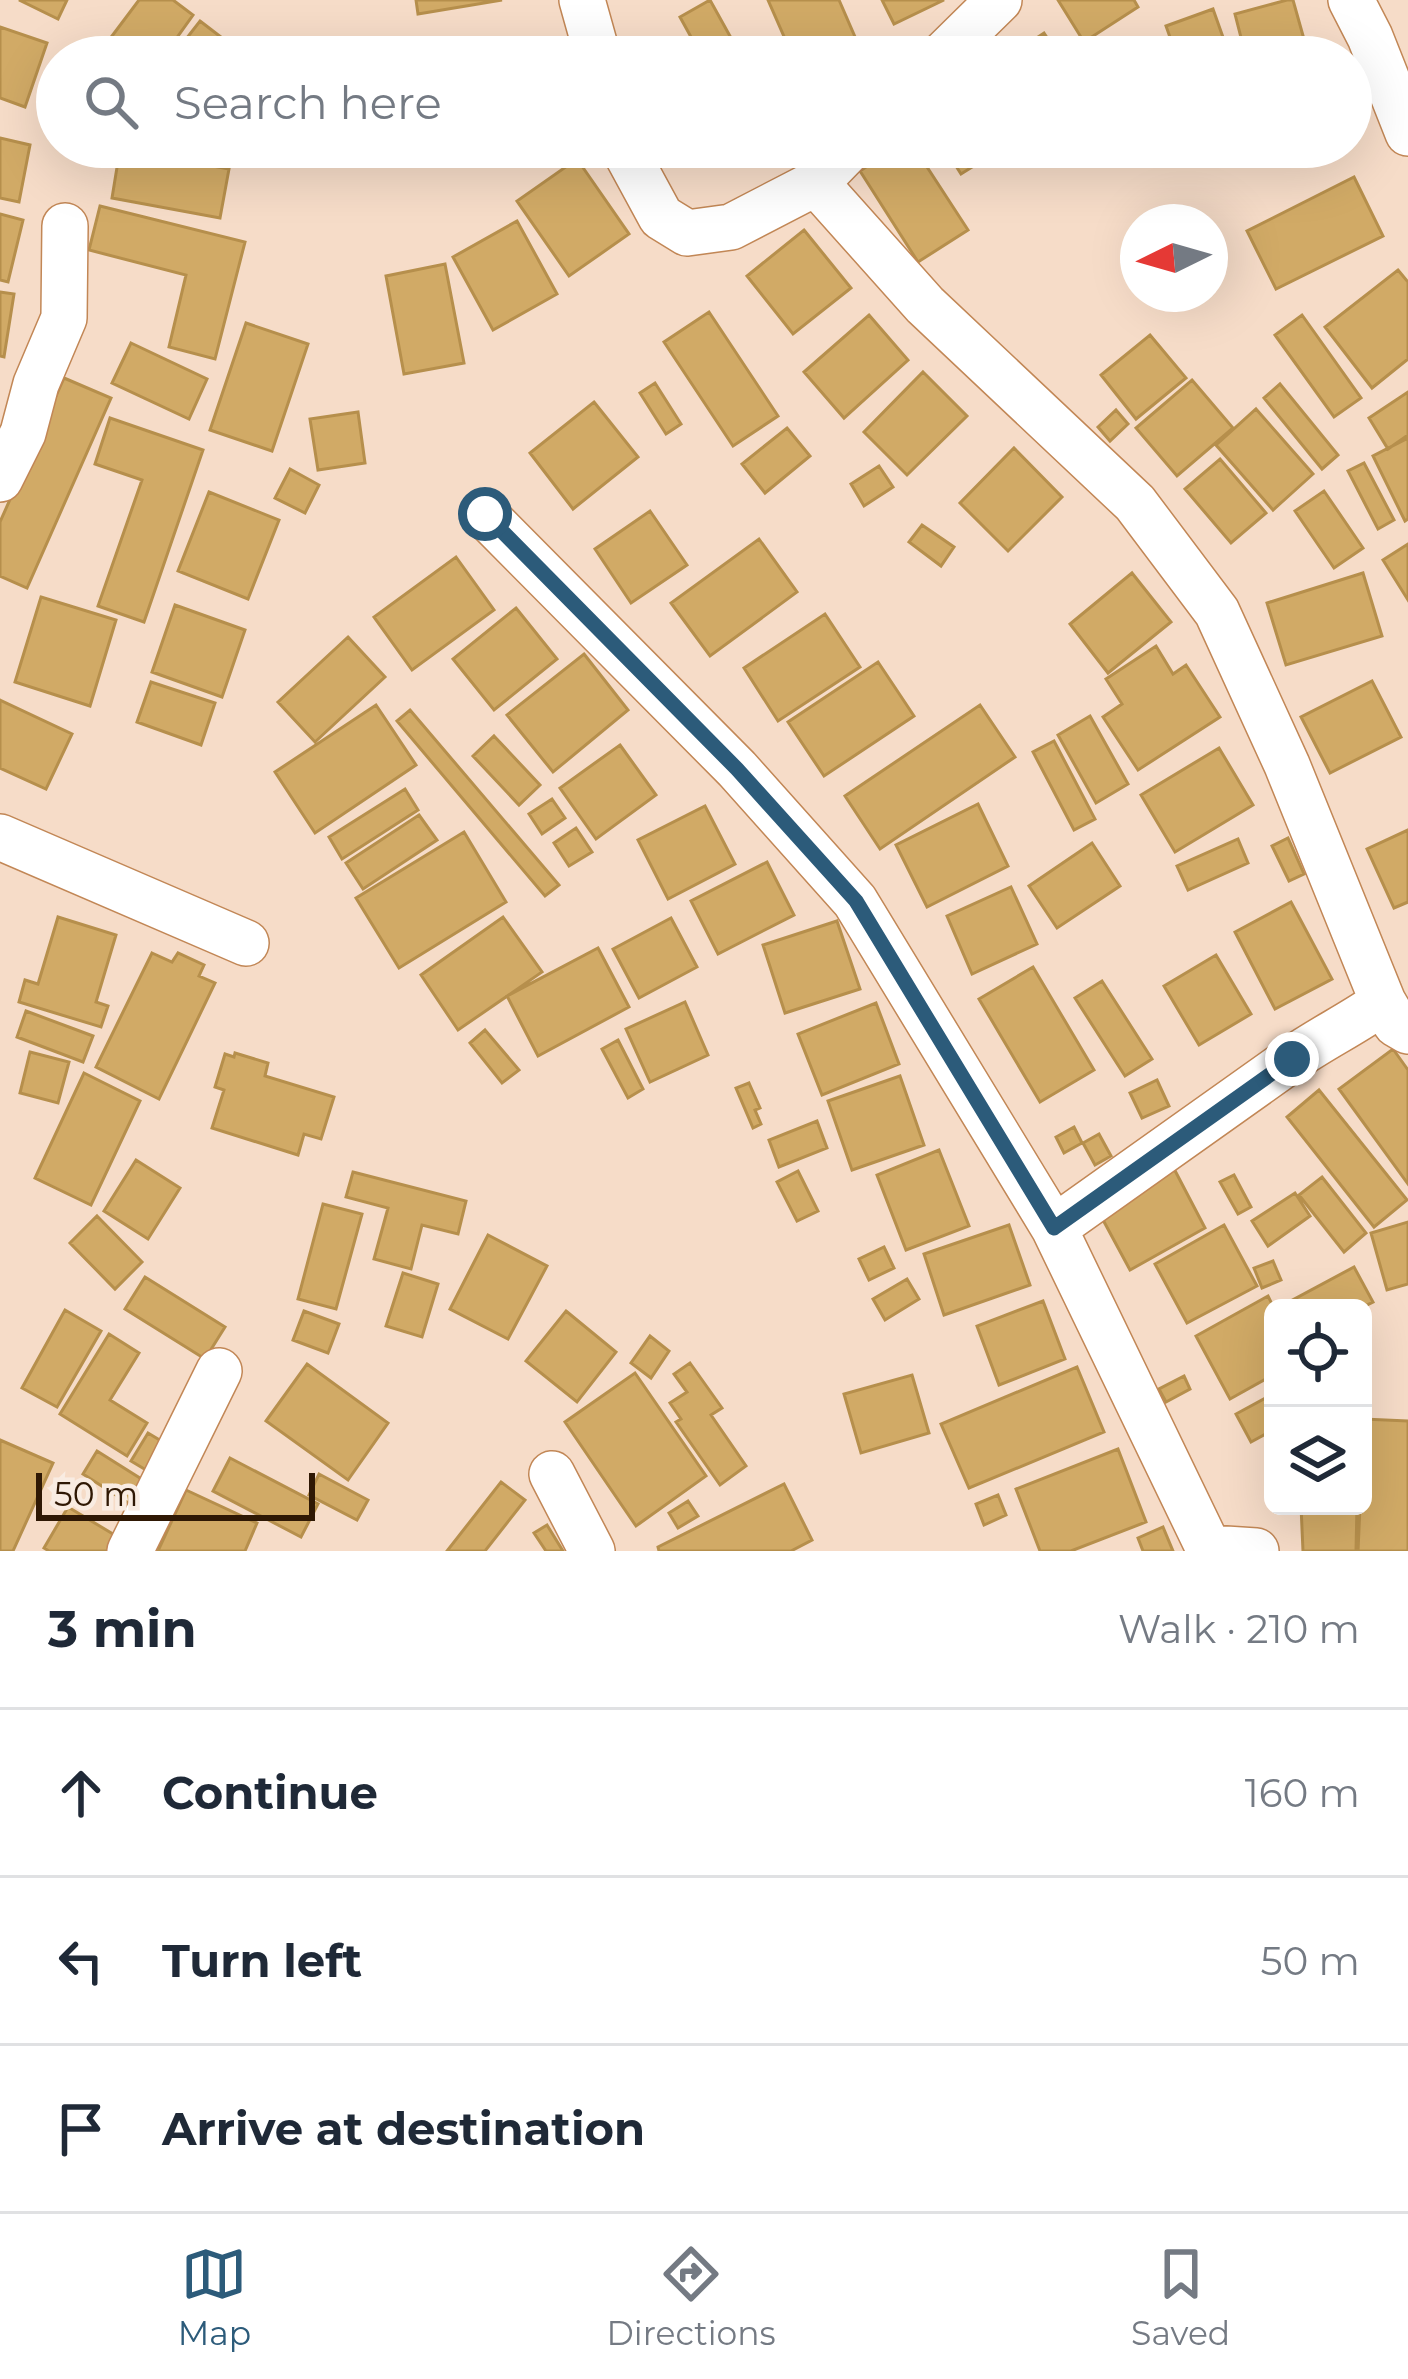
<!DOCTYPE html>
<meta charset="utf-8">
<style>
body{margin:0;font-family:Montserrat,sans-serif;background:#f2f2f3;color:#1f2937}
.controls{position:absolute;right:36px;bottom:36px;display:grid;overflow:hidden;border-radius:18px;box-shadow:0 12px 48px #0002}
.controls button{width:108px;height:108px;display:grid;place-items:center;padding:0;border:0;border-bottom:3px solid #e0e1e3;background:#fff;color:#1f2937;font:60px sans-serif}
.compass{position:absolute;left:1120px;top:204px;width:108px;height:108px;border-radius:50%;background:#fff;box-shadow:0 12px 48px #0002;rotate:265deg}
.scale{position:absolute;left:36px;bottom:30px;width:279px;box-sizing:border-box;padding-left:12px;border:6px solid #2f1804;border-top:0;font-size:33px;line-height:42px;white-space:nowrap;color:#2f1804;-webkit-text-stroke:9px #f9ece2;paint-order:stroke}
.stop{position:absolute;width:36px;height:36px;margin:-27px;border:9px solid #2c5b7a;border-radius:50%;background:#fff}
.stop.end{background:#2c5b7a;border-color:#fff;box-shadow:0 3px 12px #0008}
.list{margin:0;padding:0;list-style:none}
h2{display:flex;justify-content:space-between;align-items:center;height:156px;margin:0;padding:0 48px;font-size:51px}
h2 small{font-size:39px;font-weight:400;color:#747a83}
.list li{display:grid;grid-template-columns:78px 1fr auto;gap:36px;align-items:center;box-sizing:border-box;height:168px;padding:0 48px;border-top:3px solid #e0e1e3}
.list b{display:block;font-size:45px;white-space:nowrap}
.list em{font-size:39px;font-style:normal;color:#747a83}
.icon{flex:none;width:66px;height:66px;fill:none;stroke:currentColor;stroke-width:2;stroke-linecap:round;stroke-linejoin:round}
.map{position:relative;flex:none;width:1408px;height:1551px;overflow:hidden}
.search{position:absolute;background:#fff;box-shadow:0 12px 48px #0002;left:36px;right:36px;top:36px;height:132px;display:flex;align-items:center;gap:30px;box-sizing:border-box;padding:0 42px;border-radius:66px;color:#747a83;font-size:45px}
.sheet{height:660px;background:#fff}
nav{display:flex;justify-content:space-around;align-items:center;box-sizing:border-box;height:168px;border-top:3px solid #e0e1e3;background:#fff;font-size:33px;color:#747a83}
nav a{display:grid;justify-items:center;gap:6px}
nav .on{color:#2c5b7a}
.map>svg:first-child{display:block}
.building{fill:#d1aa66;stroke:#b68f4c;stroke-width:3}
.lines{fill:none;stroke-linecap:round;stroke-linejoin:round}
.minor-casing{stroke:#c28756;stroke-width:48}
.minor{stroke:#fff;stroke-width:45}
.route{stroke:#2c5b7a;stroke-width:15}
</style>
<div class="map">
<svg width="1408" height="1551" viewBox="0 0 1408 1551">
<rect width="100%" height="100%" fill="#f6dcc8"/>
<path class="building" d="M19,0H67L58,19Z
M139,0H173L193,15L163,57H116L103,48Z
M416,0H502L418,14Z
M710,0L736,47L717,57H702L680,17Z
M768,0H839L862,53L853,57H793Z
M882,0H944L894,24Z
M1058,0H1134L1138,7L1084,42Z
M1287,0H1293L1309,57H1246L1235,14Z
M1213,9L1230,57H1177L1166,26Z
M200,21L247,57H172Z
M0,27L47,43L25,107L0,98Z
M1044,33L1060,57H1008Z
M0,138L30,145L19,202L0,198Z
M896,147H914L968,230L918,262L860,171Z
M944,147H1004L961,174Z
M120,149L229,169L220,218L112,198Z
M577,159L629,234L569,276L517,201Z
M1354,177L1383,236L1276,289L1247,231Z
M100,206L245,242L215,359L169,347L186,275L89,250Z
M0,214L23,220L8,282L0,280Z
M517,221L557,294L493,330L453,257Z
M804,230L851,288L793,334L747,276Z
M445,264L464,363L404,374L386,276Z
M1398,270L1408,282V359L1372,388L1325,327Z
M0,292L14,294L4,357L0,356Z
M709,312L778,416L733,446L664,342Z
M869,315L908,360L844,418L804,372Z
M1302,315L1361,398L1334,417L1275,335Z
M246,323L308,344L272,451L210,430Z
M1150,335L1186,378L1136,419L1101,375Z
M131,343L207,379L189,419L112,383Z
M923,372L967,416L907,475L864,432Z
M64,378L111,398L27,588L0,576V522Z
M1192,380L1233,428L1177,476L1136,428Z
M655,383L681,424L666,434L640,393Z
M1280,384L1338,455L1322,469L1264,398Z
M1408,392V435L1388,449L1369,418Z
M594,402L638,457L573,509L530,453Z
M1256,409L1313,474L1273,510L1216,445Z
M1116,410L1128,424L1110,441L1098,427Z
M358,412L365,463L318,470L310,419Z
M110,418L203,450L144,622L98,606L142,480L95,464Z
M787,428L810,456L765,493L742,464Z
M1408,438V519L1405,521L1373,456Z
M1014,448L1062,497L1008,551L960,503Z
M1220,459L1266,513L1231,543L1185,489Z
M1364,463L1394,520L1378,529L1348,471Z
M879,466L893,487L864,506L851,484Z
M290,469L319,485L305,513L275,498Z
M1324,491L1363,548L1334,568L1295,511Z
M209,492L279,520L248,599L178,571Z
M650,511L687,565L631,603L595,549Z
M922,525L954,547L941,566L909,542Z
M759,539L797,592L710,656L671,603Z
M1408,544V600L1383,560Z
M456,557L494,610L412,670L374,617Z
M1132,573L1171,622L1108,673L1070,624Z
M1363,573L1382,636L1286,665L1267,603Z
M41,597L116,620L90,706L15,682Z
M175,605L245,630L222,697L152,672Z
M516,608L557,659L494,710L453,659Z
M825,614L860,667L778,721L744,668Z
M348,637L385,677L315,742L278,702Z
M1156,646L1173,674L1186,665L1220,717L1138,770L1103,717L1122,704L1106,679Z
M584,654L628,710L553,772L507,715Z
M878,662L914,716L824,776L788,722Z
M1372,681L1401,737L1330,773L1301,717Z
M151,682L215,703L201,745L137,722Z
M0,700L72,734L46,789L0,768Z
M376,705L416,765L315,833L275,772Z
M980,705L1015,757L880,849L845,796Z
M410,710L559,885L545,896L397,721Z
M1090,716L1128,784L1096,803L1058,735Z
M494,736L540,785L519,805L473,756Z
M1054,741L1095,819L1074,830L1033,752Z
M620,745L656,795L596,839L560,788Z
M1219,748L1253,805L1175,852L1141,795Z
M405,789L418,810L342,859L329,837Z
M552,799L565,818L542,834L529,814Z
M978,804L1008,866L927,907L896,845Z
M705,806L735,864L668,899L638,840Z
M419,815L437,840L363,889L346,863Z
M576,828L592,852L569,866L554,843Z
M1408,830V902L1394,908L1367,849Z
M464,832L506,902L399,968L356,898Z
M1288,838L1304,874L1289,881L1272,846Z
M1238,839L1248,863L1188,890L1177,866Z
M1092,843L1120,886L1057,928L1029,886Z
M767,862L794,915L718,954L691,901Z
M1011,887L1037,944L972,974L947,916Z
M1291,902L1332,979L1275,1009L1235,932Z
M58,917L116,935L96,1002L108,1006L101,1027L19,1002L25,980L38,984Z
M503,917L542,972L458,1030L421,975Z
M671,918L697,967L639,998L613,949Z
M837,921L860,989L785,1013L763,945Z
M598,948L629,1007L538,1056L507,996Z
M152,953L172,962L178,953L204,965L199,976L215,983L159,1099L96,1067Z
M1216,955L1251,1014L1199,1045L1164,986Z
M1033,967L1094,1070L1040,1102L979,999Z
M1102,981L1152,1059L1125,1076L1075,998Z
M685,1002L708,1055L650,1082L626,1029Z
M876,1003L899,1064L822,1095L798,1034Z
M26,1011L93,1036L83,1062L17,1037Z
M485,1030L519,1070L502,1083L470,1043Z
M618,1040L643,1089L628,1098L602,1049Z
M1393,1049L1408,1070V1184L1339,1089Z
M30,1052L69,1062L58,1103L20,1093Z
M235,1053L268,1063L265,1076L334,1097L321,1139L304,1134L298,1155L212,1128L224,1090L215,1087L225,1054L234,1057Z
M84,1073L140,1101L91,1205L35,1178Z
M900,1076L924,1145L852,1170L828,1101Z
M1157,1080L1169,1106L1142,1118L1130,1093Z
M749,1083L760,1108L755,1110L761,1124L753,1128L736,1088Z
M1319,1090L1407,1200L1374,1227L1287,1117Z
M817,1121L827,1148L779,1167L769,1140Z
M1074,1127L1082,1143L1064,1153L1056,1137Z
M1099,1134L1111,1156L1095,1165L1083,1143Z
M939,1150L969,1226L906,1250L877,1175Z
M136,1160L180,1188L148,1239L104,1211Z
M1171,1163L1205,1228L1130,1270L1095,1205Z
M798,1171L818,1211L797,1221L777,1182Z
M353,1172L466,1201L458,1234L422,1225L411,1269L374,1259L388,1208L346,1197Z
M1234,1175L1251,1207L1238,1214L1220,1182Z
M1322,1177L1366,1233L1344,1252L1299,1195Z
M1295,1193L1310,1216L1268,1246L1252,1221Z
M323,1204L362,1214L336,1309L298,1299Z
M97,1216L142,1262L115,1289L70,1243Z
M1408,1222V1284L1387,1290L1371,1233Z
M1009,1225L1030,1285L944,1315L924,1254Z
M1224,1225L1257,1286L1187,1323L1155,1264Z
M488,1235L547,1266L508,1339L450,1309Z
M884,1247L894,1268L869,1280L859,1259Z
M1273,1261L1281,1280L1262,1288L1254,1268Z
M1354,1267L1373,1302L1361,1308H1350L1348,1305L1343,1308H1289L1287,1303Z
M403,1273L438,1284L422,1337L386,1326Z
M145,1277L225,1327L205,1359L125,1309Z
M907,1279L919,1299L885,1320L873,1299Z
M1268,1296L1274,1308L1273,1375L1230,1399L1196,1336Z
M1043,1301L1065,1359L999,1385L977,1326Z
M65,1310L101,1331L57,1407L22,1388Z
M304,1311L339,1324L328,1353L293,1340Z
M566,1311L616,1352L577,1402L526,1361Z
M109,1334L139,1353L110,1400L147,1423L127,1456L60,1414Z
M650,1336L669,1351L651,1378L631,1363Z
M690,1363L722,1408L711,1415L746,1466L720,1485L676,1422L681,1419L670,1403L687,1392L674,1374Z
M307,1364L388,1423L348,1480L266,1421Z
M1077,1367L1104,1432L969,1488L941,1424Z
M635,1373L706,1476L636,1526L565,1422Z
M912,1375L929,1433L861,1453L844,1394Z
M1184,1376L1190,1389L1166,1402L1159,1389Z
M1273,1394V1430L1251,1442L1236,1414Z
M1363,1419L1408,1421V1551H1358L1360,1506H1363Z
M148,1433L168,1445L151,1473L131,1461Z
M0,1440L53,1463L13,1551H0Z
M1118,1449L1146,1522L1071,1551H1040L1016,1489Z
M97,1451L151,1485L136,1508L83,1474Z
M230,1458L318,1504L301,1537L213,1491Z
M319,1474L368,1500L357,1520L309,1495Z
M501,1482L525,1500L485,1551H447Z
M784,1484L812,1540L791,1551H659L658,1547Z
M186,1490L257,1523L245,1551H158Z
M998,1495L1006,1515L984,1525L976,1504Z
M688,1501L698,1516L678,1528L669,1513Z
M1301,1506H1357L1356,1551H1303Z
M68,1507L123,1540L117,1551H49L44,1548Z
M547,1525L563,1551H546L534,1533Z
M1163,1527L1173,1551H1143L1138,1538Z"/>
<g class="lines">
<g class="minor-casing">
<path id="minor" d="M582,0L598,57
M1351,0L1370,37L1408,133
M941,57L999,0
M623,147L661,217L687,233L731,227L816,183L851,147
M816,183L925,305L1135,503L1217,612L1287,765L1383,1002
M0,479L23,433L36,384L64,318L65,226
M485,515L737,769L855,901L1054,1228L1210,1551
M0,837L246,943
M1054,1228L1292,1059C1322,1038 1354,1023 1383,1002L1396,1024L1408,1031
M552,1474L592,1551
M1210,1548L1256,1551
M130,1551L219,1371"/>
</g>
<use href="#minor" class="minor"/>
</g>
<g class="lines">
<path class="route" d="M485,514L737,769L856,901L1054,1228L1292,1059"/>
</g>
</svg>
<div class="controls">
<button><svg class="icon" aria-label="locate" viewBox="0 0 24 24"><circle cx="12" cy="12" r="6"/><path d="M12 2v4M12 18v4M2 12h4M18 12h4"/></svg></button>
<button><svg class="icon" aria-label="layers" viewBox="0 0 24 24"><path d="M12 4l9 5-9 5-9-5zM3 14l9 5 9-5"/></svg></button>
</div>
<svg class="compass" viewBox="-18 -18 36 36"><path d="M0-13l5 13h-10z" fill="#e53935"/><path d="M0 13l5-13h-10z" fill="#747a83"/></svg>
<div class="scale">50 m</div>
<div class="stop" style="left:485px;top:514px"></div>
<div class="stop end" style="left:1292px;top:1059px"></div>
<div class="search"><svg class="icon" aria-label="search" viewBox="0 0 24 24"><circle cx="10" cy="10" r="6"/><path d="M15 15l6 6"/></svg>Search here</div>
</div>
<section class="sheet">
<h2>3 min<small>Walk · 210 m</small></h2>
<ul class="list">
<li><svg class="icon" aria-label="ahead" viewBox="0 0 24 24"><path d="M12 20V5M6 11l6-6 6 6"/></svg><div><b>Continue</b></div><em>160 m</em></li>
<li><svg class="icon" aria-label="left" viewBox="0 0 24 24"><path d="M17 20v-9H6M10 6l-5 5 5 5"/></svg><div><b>Turn left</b></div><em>50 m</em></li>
<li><svg class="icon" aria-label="arrive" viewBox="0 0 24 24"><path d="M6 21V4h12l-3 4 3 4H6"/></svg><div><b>Arrive at destination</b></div></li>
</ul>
</section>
<nav>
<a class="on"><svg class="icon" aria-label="map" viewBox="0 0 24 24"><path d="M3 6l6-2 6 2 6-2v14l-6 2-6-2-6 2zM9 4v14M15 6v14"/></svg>Map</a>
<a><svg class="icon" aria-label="directions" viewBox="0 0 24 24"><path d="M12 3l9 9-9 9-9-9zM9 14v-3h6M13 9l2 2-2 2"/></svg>Directions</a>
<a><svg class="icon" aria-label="saved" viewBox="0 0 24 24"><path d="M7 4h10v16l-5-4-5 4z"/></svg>Saved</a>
</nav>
